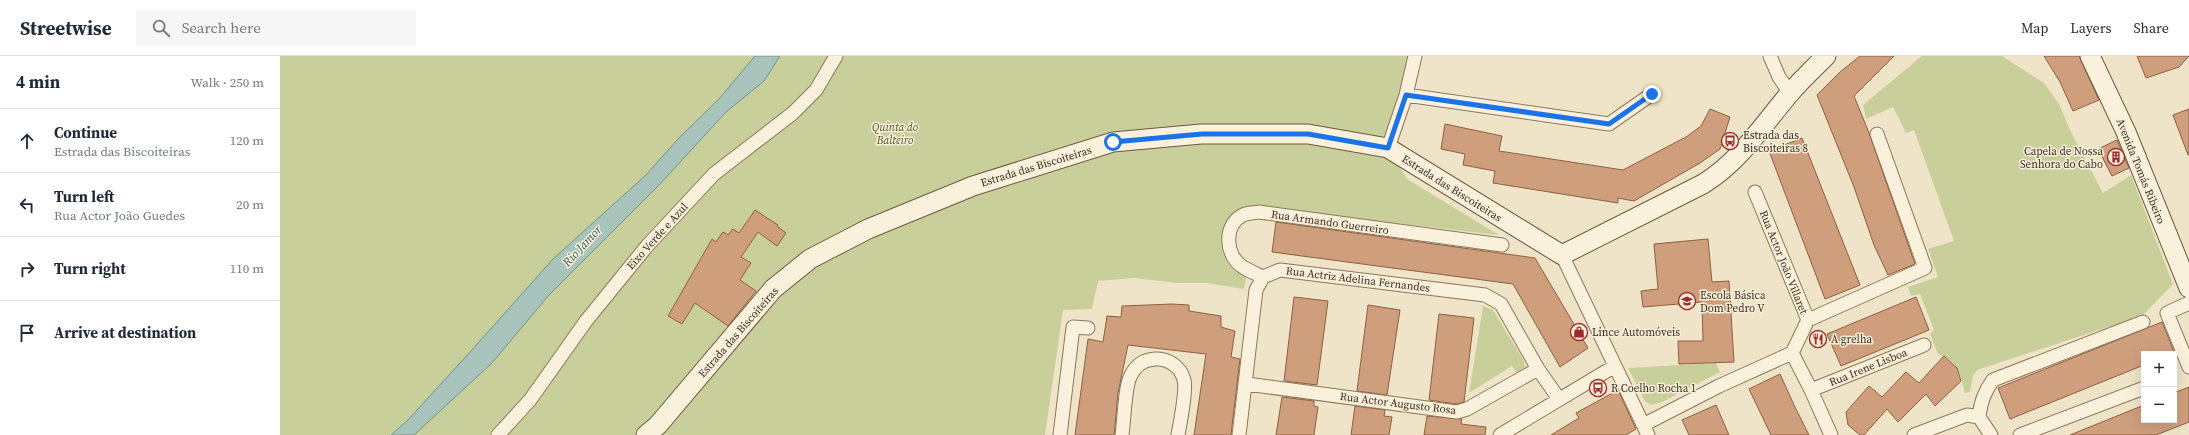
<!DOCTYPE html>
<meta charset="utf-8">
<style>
body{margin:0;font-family:"Source Serif 4",serif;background:#f6f6f7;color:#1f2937}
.controls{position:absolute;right:12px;bottom:12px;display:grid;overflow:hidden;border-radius:0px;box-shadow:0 4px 16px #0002}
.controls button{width:36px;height:36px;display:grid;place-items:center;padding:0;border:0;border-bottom:1px solid #e0e1e3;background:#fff;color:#1f2937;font:20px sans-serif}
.stop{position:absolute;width:12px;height:12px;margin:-9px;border:3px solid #1a73e8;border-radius:50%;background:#fff}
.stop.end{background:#1a73e8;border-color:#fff;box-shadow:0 1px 4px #0008}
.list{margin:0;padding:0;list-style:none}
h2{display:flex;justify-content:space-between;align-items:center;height:52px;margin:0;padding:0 16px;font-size:17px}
h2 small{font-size:13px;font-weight:400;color:#747a83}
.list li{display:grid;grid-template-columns:26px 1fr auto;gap:12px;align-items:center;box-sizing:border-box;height:64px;padding:0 16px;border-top:1px solid #e0e1e3}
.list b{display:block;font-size:15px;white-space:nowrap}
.list p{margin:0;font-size:13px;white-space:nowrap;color:#747a83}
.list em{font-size:13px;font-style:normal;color:#747a83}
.icon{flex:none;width:22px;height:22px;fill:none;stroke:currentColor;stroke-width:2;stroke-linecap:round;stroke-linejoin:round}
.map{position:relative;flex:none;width:1909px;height:379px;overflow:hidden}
header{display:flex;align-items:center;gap:24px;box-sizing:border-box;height:56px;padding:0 20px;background:#fff;border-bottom:1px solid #e0e1e3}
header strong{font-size:19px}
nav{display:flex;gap:22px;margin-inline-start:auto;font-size:14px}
.search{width:280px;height:36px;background:#f6f6f7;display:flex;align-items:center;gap:10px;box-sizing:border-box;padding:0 14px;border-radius:0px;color:#747a83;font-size:15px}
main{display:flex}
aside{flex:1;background:#fff}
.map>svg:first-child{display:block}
.green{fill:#c9cf9b}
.water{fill:#a9c4bc;stroke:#6f938a}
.building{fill:#cf9f7d;stroke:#8d5f41}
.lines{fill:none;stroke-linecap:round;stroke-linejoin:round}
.street-casing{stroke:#8d765c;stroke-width:15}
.secondary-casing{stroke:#6f573f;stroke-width:21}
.street{stroke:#faf1dc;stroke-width:13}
.secondary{stroke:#faf1dc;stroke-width:19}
.route{stroke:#1a73e8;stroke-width:5}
.labels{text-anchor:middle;stroke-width:3;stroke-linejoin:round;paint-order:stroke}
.park-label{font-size:11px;font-style:italic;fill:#4d5a26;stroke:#f7eed8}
.poi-label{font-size:11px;fill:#3d2e20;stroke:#f7eed8;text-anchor:start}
.street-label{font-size:11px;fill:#3d2e20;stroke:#f7eed8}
.water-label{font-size:12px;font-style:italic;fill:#2f5d5a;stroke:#f7eed8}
</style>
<header>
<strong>Streetwise</strong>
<div class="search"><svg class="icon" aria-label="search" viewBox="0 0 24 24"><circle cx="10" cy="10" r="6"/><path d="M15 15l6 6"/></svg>Search here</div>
<nav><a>Map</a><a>Layers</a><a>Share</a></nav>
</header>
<main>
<aside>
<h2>4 min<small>Walk · 250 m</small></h2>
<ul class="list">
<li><svg class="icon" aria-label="ahead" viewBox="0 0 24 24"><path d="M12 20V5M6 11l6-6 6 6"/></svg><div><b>Continue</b><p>Estrada das Biscoiteiras</p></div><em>120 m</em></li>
<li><svg class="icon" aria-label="left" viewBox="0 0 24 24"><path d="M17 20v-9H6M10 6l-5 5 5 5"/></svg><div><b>Turn left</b><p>Rua Actor João Guedes</p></div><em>20 m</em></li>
<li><svg class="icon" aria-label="right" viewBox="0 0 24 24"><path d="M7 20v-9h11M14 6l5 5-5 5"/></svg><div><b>Turn right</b></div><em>110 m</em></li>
<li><svg class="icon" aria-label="arrive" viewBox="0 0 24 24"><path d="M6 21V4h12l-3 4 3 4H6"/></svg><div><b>Arrive at destination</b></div></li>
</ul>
</aside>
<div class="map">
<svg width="1909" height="379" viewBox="0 0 1909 379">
<rect width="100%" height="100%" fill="#f0e4c8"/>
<path class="green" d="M0,0H1135L1108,92L1127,123L1219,179L984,152L943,174C939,198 945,210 966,221L964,233L927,227H897L854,222L818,225L812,253L783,254L765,379H0Z
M1642,0H1722L1764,27L1779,48L1790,74L1823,137L1851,119L1893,228L1862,260L1697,314L1693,320L1690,336L1685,337C1681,319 1677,304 1658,298L1650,278L1654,274L1640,238L1631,240L1628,231L1658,221L1648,193L1674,185L1634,74L1626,77L1613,51L1586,63L1583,49Z
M1203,250L1213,254L1244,305L1245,311L1238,319L1232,310L1189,337Z
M1436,307L1440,316L1382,346L1371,349L1365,345L1348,312Z"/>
<path class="water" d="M475,0H500L484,25L446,56L380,128L269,239L212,307L134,379H111L127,365L191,295L273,203L366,119L399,82L439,43Z"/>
<path class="building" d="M1580,0H1614L1574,40L1589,77L1635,208L1608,219L1594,189L1574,131L1537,39L1560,16Z
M1764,0H1799L1819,44L1793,55L1780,26Z
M1857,0H1909L1899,11L1866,22Z
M1430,53L1450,61L1440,93L1420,107L1354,145L1338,142V147L1213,127L1215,115L1183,109L1185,98L1161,93L1165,68L1222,80L1219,95L1343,114L1406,81L1421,70Z
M1909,53V99H1908L1893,59Z
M1522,82L1580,229L1545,243L1489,95Z
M1837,84L1849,112L1832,120L1818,93Z
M475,154L498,169L497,170L506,177L497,190L478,176L461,201L471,207L460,224L476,235L448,270L415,247L402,268L388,260L432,183L436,186L443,176L448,179L453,173L459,177Z
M996,166L1255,202L1308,292L1280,311L1233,228L992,196Z
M1428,183L1432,226L1449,225L1454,306L1399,308L1398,285H1423L1422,246L1363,251L1361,235L1378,233L1374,188Z
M1014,241L1048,245L1037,329L1004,325Z
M1636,241L1649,274L1561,310L1547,278Z
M892,248L909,249V255L941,260V271L955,275L951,301L960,303L951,379H914L926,298L848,289L838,337L834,379H795L808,283L823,286L827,260L841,261L842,250Z
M1088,249L1120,254L1107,339L1077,335Z
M1159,258L1194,262L1184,346L1176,348L1149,344Z
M1882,266L1895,298H1864V309L1730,363L1718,332Z
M1664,300L1677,312L1681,325L1655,350L1646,338L1618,366L1607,353L1584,379H1580L1568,369L1566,356L1589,330L1602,341L1626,316L1639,327Z
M1500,318L1514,349L1529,379H1491L1469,333Z
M1909,331V366L1876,379H1790L1864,349V364H1894V337Z
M1338,334L1356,373L1346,379H1271L1299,362L1296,357Z
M1002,341L1034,345V350L1038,351L1034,379H996Z
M1436,349L1449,379H1409L1402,364Z
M1075,350L1105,354L1104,360L1112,361L1109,379H1071Z
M1147,360L1182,363L1181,368L1206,371L1205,379H1144Z"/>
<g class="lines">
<g class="street-casing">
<path id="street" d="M1490,0L1499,21L1510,37
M1126,39L1329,68L1372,38
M1108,92L1126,39L1135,0
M1475,136L1528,264L1512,297
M1282,199L1368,379
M983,221C977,218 969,215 963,211C945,200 943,169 963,159C967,157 974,157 979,156L1222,189
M1909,247L1887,257L1909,311
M1528,264L1645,212L1597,78
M1512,297L1531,334L1551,379
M967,328L1177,356L1187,353L1258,313
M1531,334L1644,289
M1699,361C1701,346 1704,336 1713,324L1863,266
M1363,369L1439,330L1512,297
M218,379L250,344L306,265L367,190L434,118L513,57L536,34L556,0
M780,379L793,271L808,272
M842,379C844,366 845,328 851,319C857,308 864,304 875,303C888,302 901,311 904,324C907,334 900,367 898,379
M959,379L976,234L983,221L1000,214L1205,239L1221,248L1258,313L1279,343
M1220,379L1335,310
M1634,379L1687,359L1699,361L1711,379
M1740,379L1864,332"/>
</g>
<g class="secondary-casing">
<path id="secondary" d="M1810,0L1846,76L1909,232
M366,379L378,369L493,233L530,203L588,173L693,130L833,86L921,78H1028L1108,92L1282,199L1423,128C1460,105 1482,70 1510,37C1521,24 1534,12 1546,0"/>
</g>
<use href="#street" class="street"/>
<use href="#secondary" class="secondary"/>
</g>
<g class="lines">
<path class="route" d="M833,86L922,78H1028L1108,92L1126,39L1329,68L1372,38"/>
</g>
<defs>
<g id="bus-ring" transform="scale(0.9)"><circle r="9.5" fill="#f7eed8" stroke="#9e2a2b" stroke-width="1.5"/><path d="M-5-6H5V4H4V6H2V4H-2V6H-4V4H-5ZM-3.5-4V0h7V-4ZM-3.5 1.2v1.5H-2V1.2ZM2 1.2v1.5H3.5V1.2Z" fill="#9e2a2b"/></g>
<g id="building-ring" transform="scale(0.9)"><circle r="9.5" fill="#f7eed8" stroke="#9e2a2b" stroke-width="1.5"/><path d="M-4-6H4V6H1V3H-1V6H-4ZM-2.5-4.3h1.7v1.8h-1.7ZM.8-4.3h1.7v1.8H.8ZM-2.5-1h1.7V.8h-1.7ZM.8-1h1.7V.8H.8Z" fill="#9e2a2b"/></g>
<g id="school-ring" transform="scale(0.9)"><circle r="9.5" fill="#f7eed8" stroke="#9e2a2b" stroke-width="1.5"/><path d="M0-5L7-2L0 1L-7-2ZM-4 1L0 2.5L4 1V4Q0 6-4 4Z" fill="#9e2a2b"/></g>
<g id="shop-ring" transform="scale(0.9)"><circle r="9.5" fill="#f7eed8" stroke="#9e2a2b" stroke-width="1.5"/><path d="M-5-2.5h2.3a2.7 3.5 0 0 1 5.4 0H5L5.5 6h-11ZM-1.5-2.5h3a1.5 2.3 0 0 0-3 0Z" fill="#9e2a2b"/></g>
<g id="restaurant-ring" transform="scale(0.9)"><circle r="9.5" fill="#f7eed8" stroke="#9e2a2b" stroke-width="1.5"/><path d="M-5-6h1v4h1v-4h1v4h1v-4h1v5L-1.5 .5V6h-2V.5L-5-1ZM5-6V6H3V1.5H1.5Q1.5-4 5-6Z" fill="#9e2a2b"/></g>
</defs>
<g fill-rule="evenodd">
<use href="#bus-ring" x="1450" y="85"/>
<use href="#building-ring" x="1836" y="101"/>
<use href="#school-ring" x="1407" y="245"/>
<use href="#shop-ring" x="1299" y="276"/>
<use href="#restaurant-ring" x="1538" y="283"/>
<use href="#bus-ring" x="1318" y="332"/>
</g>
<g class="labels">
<g class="park-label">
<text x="615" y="75">Quinta do<tspan x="615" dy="13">Balteiro</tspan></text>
</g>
<g class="poi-label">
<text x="1463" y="83">Estrada das<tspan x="1463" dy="13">Biscoiteiras 8</tspan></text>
<text x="1823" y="99" text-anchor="end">Capela de Nossa<tspan x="1823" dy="13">Senhora do Cabo</tspan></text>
<text x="1420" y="243">Escola Básica<tspan x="1420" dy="13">Dom Pedro V</tspan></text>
<text x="1312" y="280">Lince Automóveis</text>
<text x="1551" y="287">A grelha</text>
<text x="1331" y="336">R Coelho Rocha 1</text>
</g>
<g class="street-label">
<text transform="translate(756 110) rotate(-17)" y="4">Estrada das Biscoiteiras</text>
<text transform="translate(1861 115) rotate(68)" y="4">Avenida Tomás Ribeiro</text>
<text transform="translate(1172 132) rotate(32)" y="4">Estrada das Biscoiteiras</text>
<text transform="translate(1050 166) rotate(8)" y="4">Rua Armando Guerreiro</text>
<text transform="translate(377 180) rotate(-48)" y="4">Eixo Verde e Azul</text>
<text transform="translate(1504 206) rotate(68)" y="4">Rua Actor João Villaret</text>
<text transform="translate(1078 223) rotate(7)" y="4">Rua Actriz Adelina Fernandes</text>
<text transform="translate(458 276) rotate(-49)" y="4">Estrada das Biscoiteiras</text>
<text transform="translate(1588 311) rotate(-22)" y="4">Rua Irene Lisboa</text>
<text transform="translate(1118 347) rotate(7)" y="4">Rua Actor Augusto Rosa</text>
</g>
<g class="water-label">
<text transform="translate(302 190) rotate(-47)" y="4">Rio Jamor</text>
</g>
</g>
</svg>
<div class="controls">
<button>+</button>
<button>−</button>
</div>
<div class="stop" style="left:833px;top:86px"></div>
<div class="stop end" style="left:1372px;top:38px"></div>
</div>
</main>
